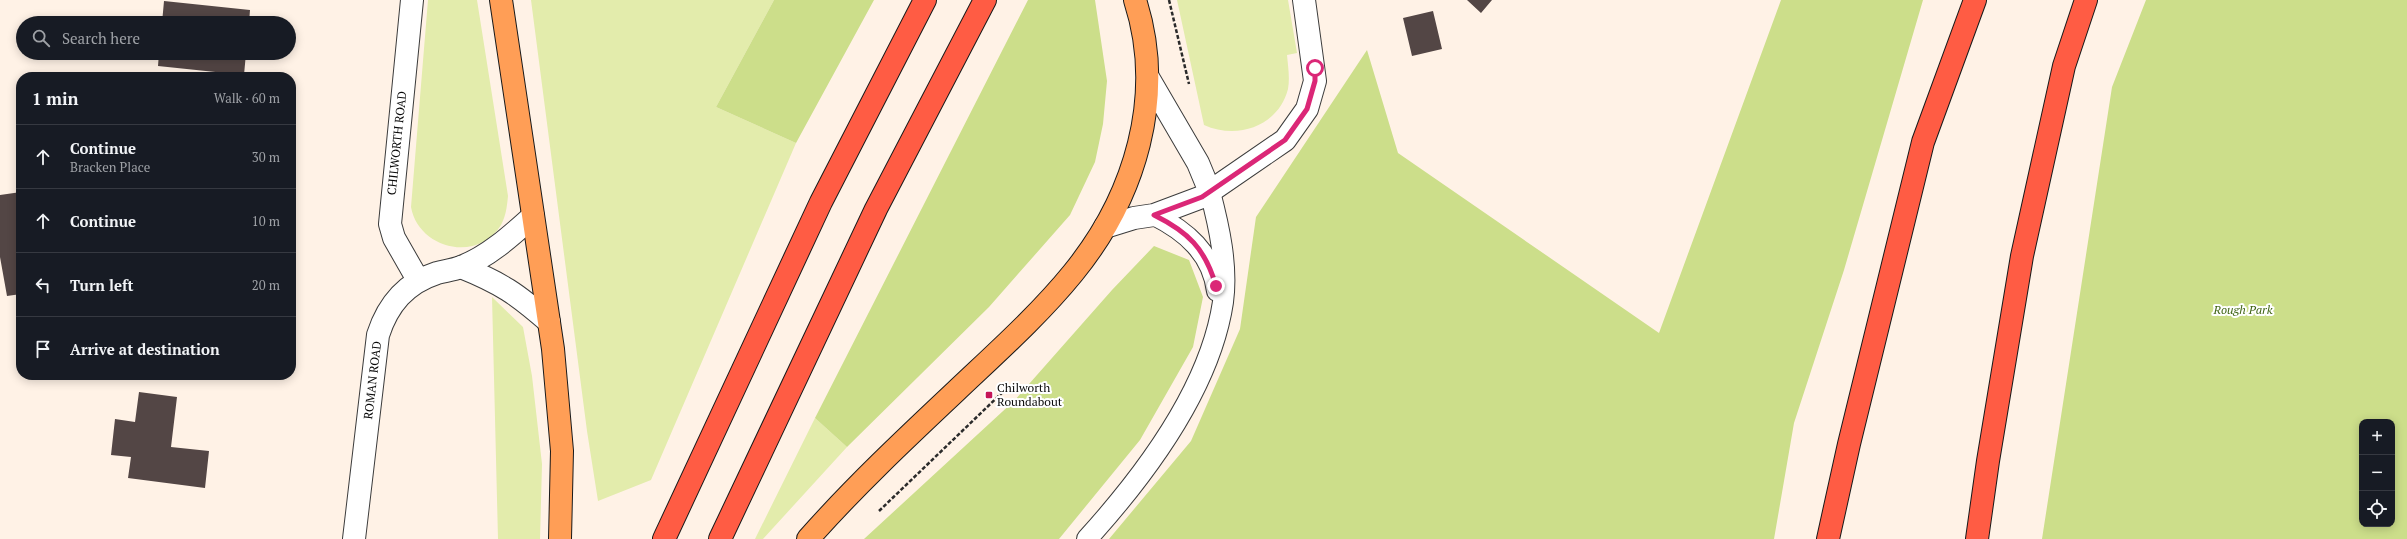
<!DOCTYPE html>
<meta charset="utf-8">
<style>
body{margin:0;font-family:"PT Serif",serif;background:#242831;color:#f1f3f6}
.controls{position:absolute;right:12px;bottom:12px;display:grid;overflow:hidden;border-radius:8px;box-shadow:0 2px 10px #0003}
.controls button{width:36px;height:36px;display:grid;place-items:center;padding:0;border:0;border-bottom:1px solid #363941;background:#171b24;color:#f1f3f6;font:20px sans-serif}
.stop{position:absolute;width:12px;height:12px;margin:-9px;border:3px solid #db2777;border-radius:50%;background:#fff}
.stop.end{background:#db2777;border-color:#fff;box-shadow:0 1px 4px #0008}
.list{margin:0;padding:0;list-style:none}
h2{display:flex;justify-content:space-between;align-items:center;height:52px;margin:0;padding:0 16px;font-size:17px}
h2 small{font-size:13px;font-weight:400;color:#9ea1a6}
.list li{display:grid;grid-template-columns:26px 1fr auto;gap:12px;align-items:center;box-sizing:border-box;height:64px;padding:0 16px;border-top:1px solid #363941}
.list b{display:block;font-size:15px;white-space:nowrap}
.list p{margin:0;font-size:13px;white-space:nowrap;color:#9ea1a6}
.list em{font-size:13px;font-style:normal;color:#9ea1a6}
.icon{flex:none;width:22px;height:22px;fill:none;stroke:currentColor;stroke-width:2;stroke-linecap:round;stroke-linejoin:round}
.map{position:relative;flex:none;width:2407px;height:539px;overflow:hidden}
.search{position:absolute;background:#171b24;box-shadow:0 2px 10px #0003;left:16px;top:16px;width:280px;height:44px;display:flex;align-items:center;gap:10px;box-sizing:border-box;padding:0 14px;border-radius:22px;color:#9ea1a6;font-size:15px}
.panel{position:absolute;background:#171b24;box-shadow:0 2px 10px #0003;left:16px;top:72px;width:280px;height:308px;border-radius:16px}
.map>svg:first-child{display:block}
.green{fill:#e3ecac}
.forest{fill:#ccde8a;fill-rule:evenodd}
.building{fill:#534645}
.lines{fill:none;stroke-linecap:round;stroke-linejoin:round}
.service-casing{stroke:#3c3c3c;stroke-width:22}
.minor-casing{stroke:#3c3c3c;stroke-width:24}
.primary-casing{stroke:#1a1a1a;stroke-width:24}
.motorway-casing{stroke:#1a1a1a;stroke-width:24}
.path{stroke:#2b2b2b;stroke-width:2.5;stroke-dasharray:4 2;stroke-linecap:butt}
.service{stroke:#fff;stroke-width:20}
.minor{stroke:#fff;stroke-width:22}
.primary{stroke:#ff9e56;stroke-width:22}
.motorway{stroke:#ff5c44;stroke-width:22}
.route{stroke:#db2777;stroke-width:5}
.poi-dot{fill:#c51658;stroke:#fff;stroke-width:1.5}
.labels{text-anchor:middle;stroke-width:4;stroke-linejoin:round;paint-order:stroke}
.street-label{font-size:12px;fill:#090909;stroke:#fff}
.park-label{font-size:12px;font-style:italic;fill:#406515;stroke:#fff}
.poi-label{font-size:12px;fill:#090909;stroke:#fff;text-anchor:start}
</style>
<div class="map">
<svg width="2407" height="539" viewBox="0 0 2407 539">
<rect width="100%" height="100%" fill="#fff2e6"/>
<path class="green" d="M428,0H477L508,196C507,206 506,216 501,225C477,264 418,248 411,207Z
M531,0H774L716,107L796,143L651,480L598,501L587,431Z
M1177,0H1288L1297,53L1287,55C1288,66 1290,78 1288,89C1278,127 1237,140 1204,125Z
M492,297L523,327L532,376L542,464L540,539H498Z
M815,418L847,447L763,539H755Z"/>
<path class="forest" d="M774,0H874L796,143L716,107Z
M1028,0H1095L1107,81L1103,124L1095,162L1070,215L989,307L847,447L815,418Z
M1781,0H1923L1844,270L1794,423L1774,539H1109L1191,441L1240,329L1256,217L1367,50L1398,153L1659,333Z
M2146,0H2407V539H2042L2112,87ZM2362,422H2392V524H2362Z
M1154,246L1189,260L1203,297L1193,347L1140,440L1059,539H864L1015,400L1112,290Z"/>
<path class="building" d="M1467,0H1492L1481,13Z
M164,1L250,10L249,23H162Z
M1433,11L1442,49L1412,56L1403,18Z
M159,53H246L244,75L158,66Z
M21,192V294L7,296L0,257V195Z
M139,392L177,397L171,447L209,451L205,488L128,478L131,457L111,455L115,419L135,422Z"/>
<g class="lines">
<g class="service-casing">
<path id="service" d="M1154,215C1186,231 1212,253 1217,291
M1087,539C1145,475 1210,389 1223,302C1228,266 1219,226 1210,192"/>
</g>
<g class="minor-casing">
<g id="minor">
<path d="M412,0L390,224L394,238L418,280"/>
<path d="M1149,79L1198,163L1210,192"/>
<path d="M1105,227L1134,218L1154,215L1202,197L1285,140L1307,109L1315,81L1304,0"/>
<path d="M461,267C501,283 517,294 549,322"/>
<path id="s1" d="M354,539L378,335C388,304 406,283 437,273C444,271 453,270 461,267C488,257 512,235 533,216"/>
</g>
</g>
<g class="primary-casing">
<path id="primary" d="M501,0L553,349L562,451L560,539
M808,539C854,487 905,439 955,392C995,354 1038,316 1073,273C1135,197 1166,96 1135,0"/>
</g>
<g class="motorway-casing">
<path id="motorway" d="M664,539L821,202L925,0
M720,539L876,209L985,0
M1828,539L1849,444L1923,142L1975,0
M1977,539L1988,461L2022,256L2064,66L2086,0"/>
</g>
<path class="path" d="M1169,0L1189,84
M879,511L1009,386"/>
<use href="#service" class="service"/>
<use href="#minor" class="minor"/>
<use href="#primary" class="primary"/>
<use href="#motorway" class="motorway"/>
</g>
<g class="lines">
<path class="route" d="M1216,286C1205,248 1188,232 1154,215L1202,197L1285,140L1307,109L1315,81V68"/>
</g>
<rect class="poi-dot" x="985" y="391" width="8" height="8" rx="2"/>
<g class="labels">
<g class="street-label">
<text transform="translate(397 143) rotate(-84)" y="4">CHILWORTH ROAD</text>
<text dy="4" stroke="none"><textPath href="#s1" startOffset="160">ROMAN ROAD</textPath></text>
</g>
<g class="park-label">
<text x="2243" y="314">Rough Park</text>
</g>
<g class="poi-label">
<text x="997" y="392">Chilworth<tspan x="997" dy="14">Roundabout</tspan></text>
</g>
</g>
</svg>
<div class="controls">
<button>+</button>
<button>−</button>
<button><svg class="icon" aria-label="locate" viewBox="0 0 24 24"><circle cx="12" cy="12" r="6"/><path d="M12 2v4M12 18v4M2 12h4M18 12h4"/></svg></button>
</div>
<div class="stop" style="left:1315px;top:68px"></div>
<div class="stop end" style="left:1216px;top:286px"></div>
<div class="search"><svg class="icon" aria-label="search" viewBox="0 0 24 24"><circle cx="10" cy="10" r="6"/><path d="M15 15l6 6"/></svg>Search here</div>
<section class="panel">
<h2>1 min<small>Walk · 60 m</small></h2>
<ul class="list">
<li><svg class="icon" aria-label="ahead" viewBox="0 0 24 24"><path d="M12 20V5M6 11l6-6 6 6"/></svg><div><b>Continue</b><p>Bracken Place</p></div><em>30 m</em></li>
<li><svg class="icon" aria-label="ahead" viewBox="0 0 24 24"><path d="M12 20V5M6 11l6-6 6 6"/></svg><div><b>Continue</b></div><em>10 m</em></li>
<li><svg class="icon" aria-label="left" viewBox="0 0 24 24"><path d="M17 20v-9H6M10 6l-5 5 5 5"/></svg><div><b>Turn left</b></div><em>20 m</em></li>
<li><svg class="icon" aria-label="arrive" viewBox="0 0 24 24"><path d="M6 21V4h12l-3 4 3 4H6"/></svg><div><b>Arrive at destination</b></div></li>
</ul>
</section>
</div>
